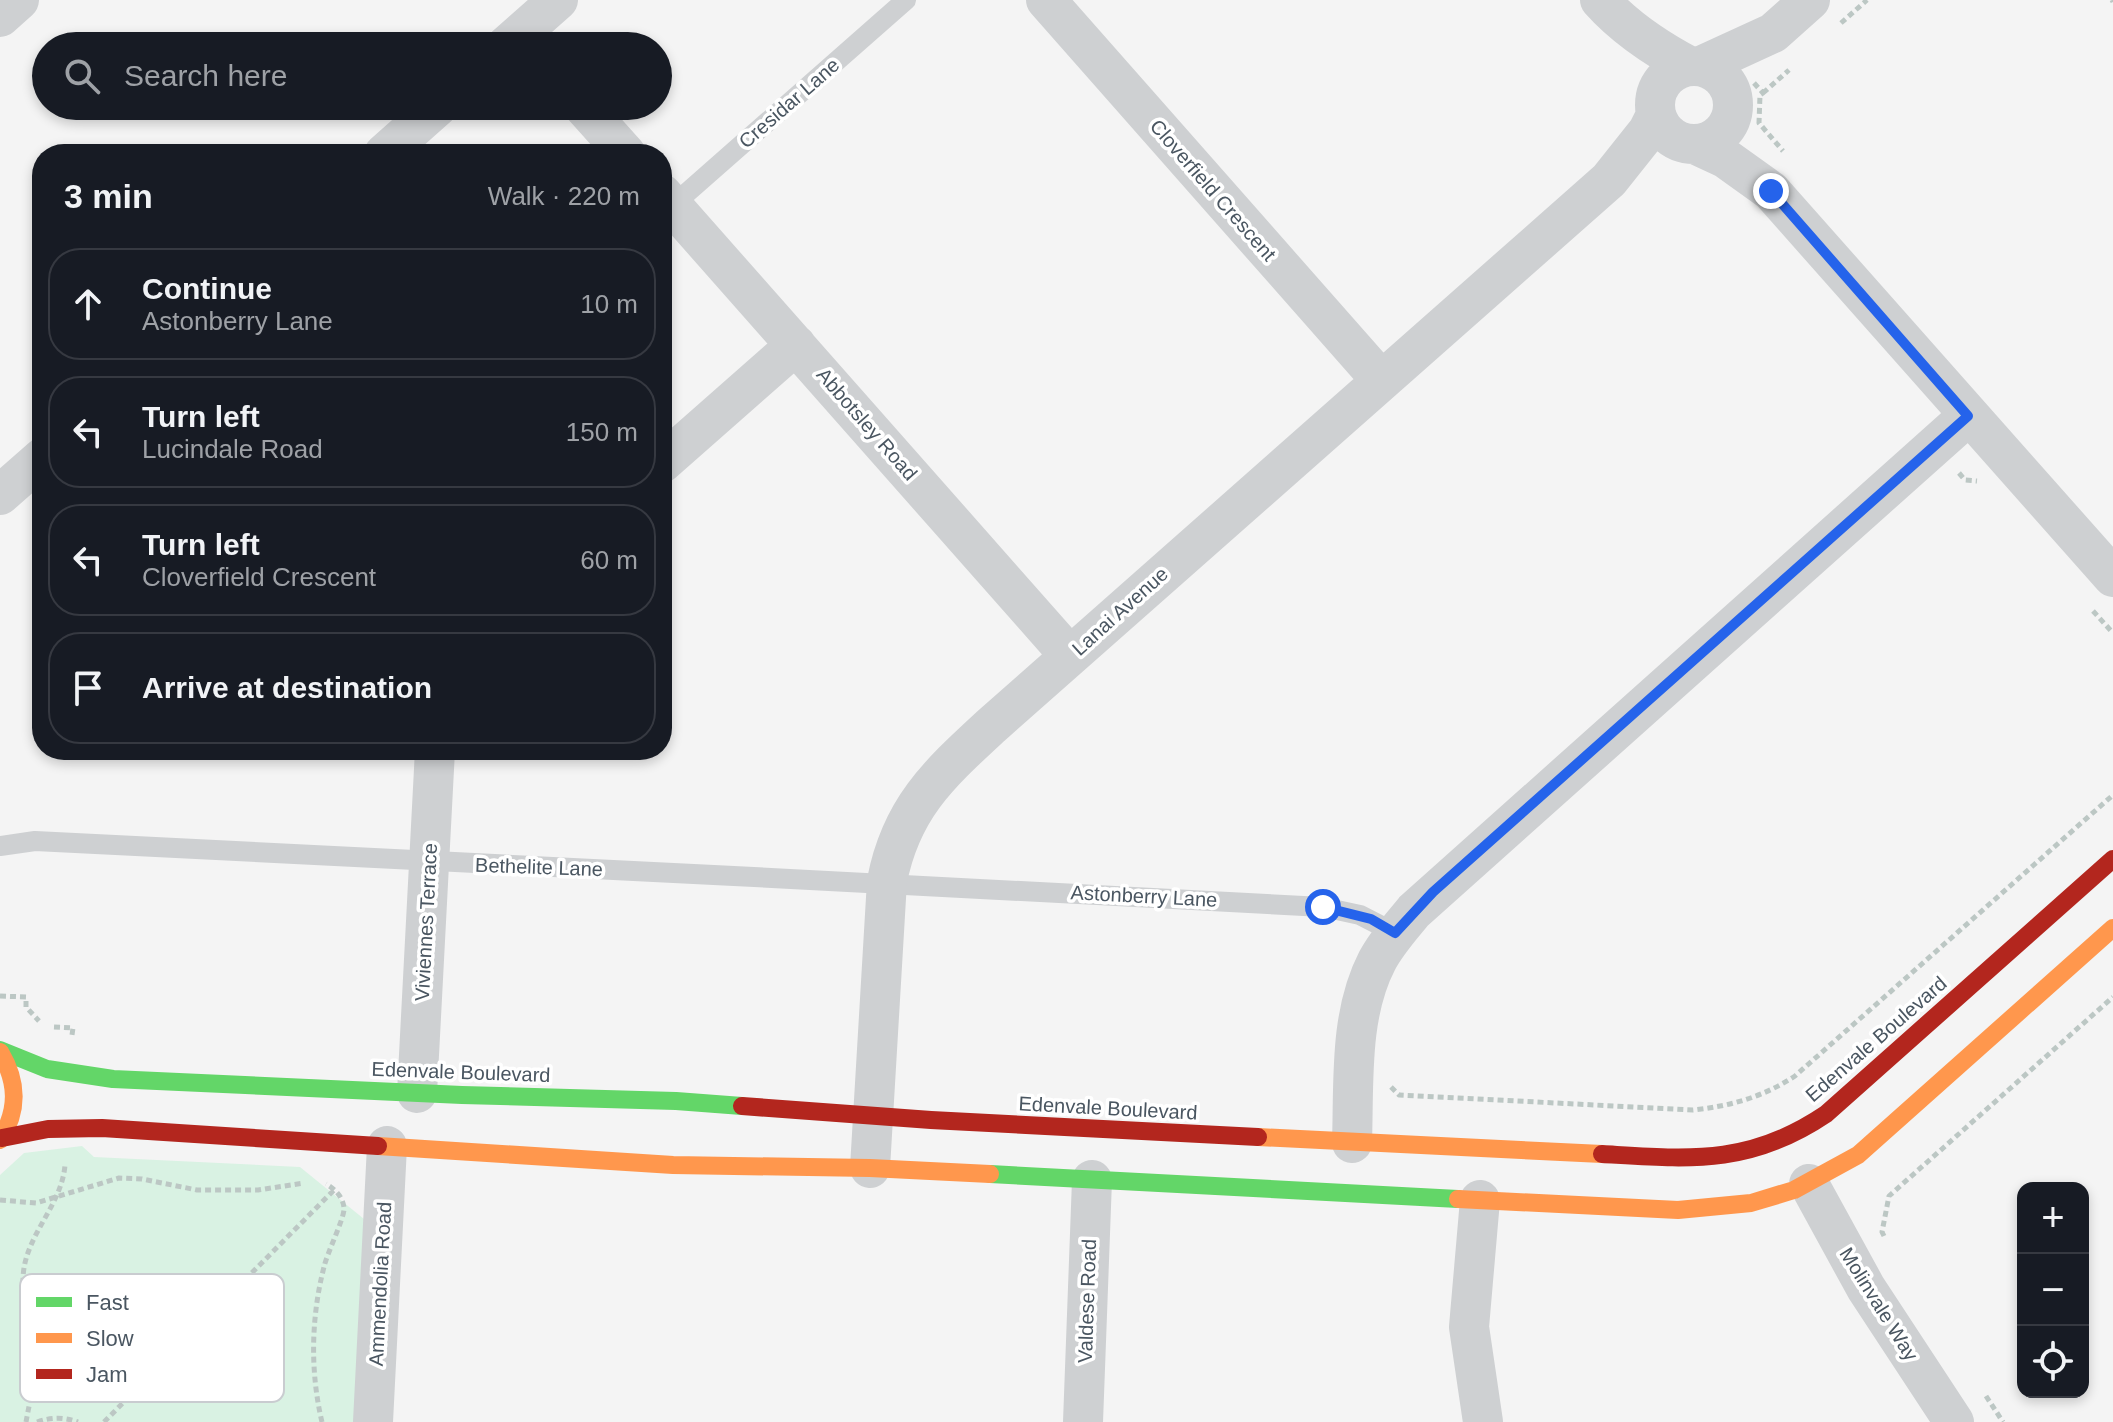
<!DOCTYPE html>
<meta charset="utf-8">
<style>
body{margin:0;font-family:Arial,sans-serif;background:#20242c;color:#f1f3f6}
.controls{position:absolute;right:24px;bottom:24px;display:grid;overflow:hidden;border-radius:16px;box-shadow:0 4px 12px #0003}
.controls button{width:72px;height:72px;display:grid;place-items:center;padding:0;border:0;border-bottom:2px solid #363941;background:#171b24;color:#f1f3f6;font:40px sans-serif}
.stop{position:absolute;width:24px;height:24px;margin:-18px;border:6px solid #2563eb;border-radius:50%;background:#fff}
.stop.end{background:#2563eb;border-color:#fff;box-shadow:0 2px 8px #0008}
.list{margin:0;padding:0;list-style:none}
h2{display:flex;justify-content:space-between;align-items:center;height:104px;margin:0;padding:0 32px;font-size:34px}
h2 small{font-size:26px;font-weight:400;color:#9ea1a6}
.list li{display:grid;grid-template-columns:52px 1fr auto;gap:24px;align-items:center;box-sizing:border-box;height:112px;margin:0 16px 16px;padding:0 16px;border:2px solid #363941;border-radius:32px}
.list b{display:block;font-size:30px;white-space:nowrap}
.list p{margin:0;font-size:26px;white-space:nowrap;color:#9ea1a6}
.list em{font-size:26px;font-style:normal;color:#9ea1a6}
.icon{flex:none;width:44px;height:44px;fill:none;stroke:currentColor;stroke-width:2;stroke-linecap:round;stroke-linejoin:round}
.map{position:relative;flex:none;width:2113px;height:1422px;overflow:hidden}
.search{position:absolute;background:#171b24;box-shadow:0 4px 12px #0003;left:32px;top:32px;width:640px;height:88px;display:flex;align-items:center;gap:20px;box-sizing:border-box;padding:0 28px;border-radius:44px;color:#9ea1a6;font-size:30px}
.panel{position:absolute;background:#171b24;box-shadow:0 4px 12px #0003;left:32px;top:144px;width:640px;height:616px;border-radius:32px}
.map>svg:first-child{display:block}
.green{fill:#d9f2e3}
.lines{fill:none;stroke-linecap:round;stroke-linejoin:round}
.path{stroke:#bcc7c4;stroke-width:5;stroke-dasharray:6 4;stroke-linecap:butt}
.lane{stroke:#ced0d2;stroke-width:20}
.street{stroke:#ced0d2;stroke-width:40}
.fast{stroke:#63d668;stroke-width:18}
.slow{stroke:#ff974d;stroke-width:18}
.jam{stroke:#b3261e;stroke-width:18}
.route{stroke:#2563eb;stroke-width:10}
.labels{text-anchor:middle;stroke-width:7;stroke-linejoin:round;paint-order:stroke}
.street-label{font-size:20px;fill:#4a5661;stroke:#fff}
.key{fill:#fff;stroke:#c9ccd0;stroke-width:2}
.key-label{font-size:22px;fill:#4a5661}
</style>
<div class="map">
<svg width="2113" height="1422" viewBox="0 0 2113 1422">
<rect width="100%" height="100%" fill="#f4f4f4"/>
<path class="green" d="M82,1146L94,1157L300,1167L364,1219L354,1422H0V1175L24,1153Z"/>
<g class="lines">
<path class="path" d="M2112,0L2113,2
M1841,23L1867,0
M1754,83L1763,93L1760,95L1759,123L1783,151
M1763,93L1789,70
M1959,473L1965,480L1977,481
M2093,611L2113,633
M0,996L26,997V1007L39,1021
M54,1027L73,1028L72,1035
M1391,1087L1399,1095L1693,1110C1731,1106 1763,1097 1795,1076L2113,795
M0,1200L36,1203L119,1178L142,1179L197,1190H258L304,1183
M1884,1236L1882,1232L1889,1196L2113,997
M1986,1396L2003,1422
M26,1422C30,1400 36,1376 35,1354C35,1324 19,1299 24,1268C30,1231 62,1203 65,1165
M37,1422C52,1417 63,1417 78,1422
M104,1422L335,1189
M322,1422C310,1372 311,1317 324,1267C327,1253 345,1217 344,1208C343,1197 335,1189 326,1184"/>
<path class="lane" d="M673,205L906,0
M0,846L35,841C464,864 894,882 1323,907L1360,915L1395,933"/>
<path class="street" d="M1046,0L1381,380
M1600,0C1625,28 1655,48 1689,66
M0,17L19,0
M506,46L558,0
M1655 105a39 39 0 1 1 78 0a39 39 0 1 1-78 0Z
M1701,66L1773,33L1810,0
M583,106L626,154
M1697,145L1725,158L1771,191L2113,577
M384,154L438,106
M662,194L1070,656
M662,463L796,345
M0,495L42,458
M417,1093L435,750
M1352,1143C1354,1083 1349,1015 1377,961C1387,942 1401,927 1414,911L1968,416
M870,1168L887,881C901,808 939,774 991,726L1609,180L1648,131L1656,115
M1809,1184L1866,1288L1954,1422
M1480,1200L1469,1327L1483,1422
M373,1422L387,1146
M1083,1422L1092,1180"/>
<path class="fast" d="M0,1050L47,1069L113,1079L462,1095L676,1101L742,1106
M990,1174L1458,1199"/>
<path class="slow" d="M0,1052C18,1082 19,1110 0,1140
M1258,1137L1602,1154
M378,1146L673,1165L870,1168L990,1174
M1458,1199L1678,1210L1751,1203L1794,1190L1858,1155L2113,928"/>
<path class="jam" d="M742,1106L931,1120L1258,1137
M2,1138L48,1129L102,1128L378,1146
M1602,1154C1689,1159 1749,1166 1826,1114L2113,859"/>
</g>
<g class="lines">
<path class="route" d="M1323,907L1371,919L1395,933L1433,892L1968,416L1771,191"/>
</g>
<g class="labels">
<g class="street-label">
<text transform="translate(789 103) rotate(-41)" y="7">Cresidar Lane</text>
<text transform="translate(1213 190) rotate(49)" y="7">Cloverfield Crescent</text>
<text transform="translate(867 424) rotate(49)" y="7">Abbotsley Road</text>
<text transform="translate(1120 611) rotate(-42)" y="7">Lanai Avenue</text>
<text transform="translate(539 867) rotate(2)" y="7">Bethelite Lane</text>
<text transform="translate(1144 896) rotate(3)" y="7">Astonberry Lane</text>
<text transform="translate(426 922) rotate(-87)" y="7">Viviennes Terrace</text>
<text transform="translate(1876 1039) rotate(-41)" y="7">Edenvale Boulevard</text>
<text transform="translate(461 1072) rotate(2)" y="7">Edenvale Boulevard</text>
<text transform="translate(1108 1108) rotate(3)" y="7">Edenvale Boulevard</text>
<text transform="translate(380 1284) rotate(-87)" y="7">Ammendolia Road</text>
<text transform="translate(1087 1301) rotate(-88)" y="7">Valdese Road</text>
<text transform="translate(1879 1304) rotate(58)" y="7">Molinvale Way</text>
</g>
</g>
<rect x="20" y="1274" width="264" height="128" rx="12" class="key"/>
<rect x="36" y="1297" width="36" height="10" fill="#63d668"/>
<rect x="36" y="1333" width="36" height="10" fill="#ff974d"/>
<rect x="36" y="1369" width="36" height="10" fill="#b3261e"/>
<g class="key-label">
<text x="86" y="1310">Fast</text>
<text x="86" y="1346">Slow</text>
<text x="86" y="1382">Jam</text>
</g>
</svg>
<div class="controls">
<button>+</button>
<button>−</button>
<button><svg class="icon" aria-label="locate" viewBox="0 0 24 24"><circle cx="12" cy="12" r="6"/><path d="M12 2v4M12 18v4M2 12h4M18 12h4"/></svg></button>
</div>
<div class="stop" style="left:1323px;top:907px"></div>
<div class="stop end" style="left:1771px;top:191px"></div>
<div class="search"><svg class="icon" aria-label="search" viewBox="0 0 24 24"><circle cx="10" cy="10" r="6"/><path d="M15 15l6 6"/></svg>Search here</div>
<section class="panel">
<h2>3 min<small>Walk · 220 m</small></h2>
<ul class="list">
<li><svg class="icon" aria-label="ahead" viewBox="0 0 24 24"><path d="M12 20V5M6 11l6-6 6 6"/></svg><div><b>Continue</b><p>Astonberry Lane</p></div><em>10 m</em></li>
<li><svg class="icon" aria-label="left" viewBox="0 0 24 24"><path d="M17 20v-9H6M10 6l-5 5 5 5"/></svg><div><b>Turn left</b><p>Lucindale Road</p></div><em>150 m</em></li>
<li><svg class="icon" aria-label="left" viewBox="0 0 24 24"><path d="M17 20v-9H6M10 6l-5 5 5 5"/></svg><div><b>Turn left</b><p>Cloverfield Crescent</p></div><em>60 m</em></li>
<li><svg class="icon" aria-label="arrive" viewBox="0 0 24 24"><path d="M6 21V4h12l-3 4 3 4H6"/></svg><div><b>Arrive at destination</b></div></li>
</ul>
</section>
</div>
